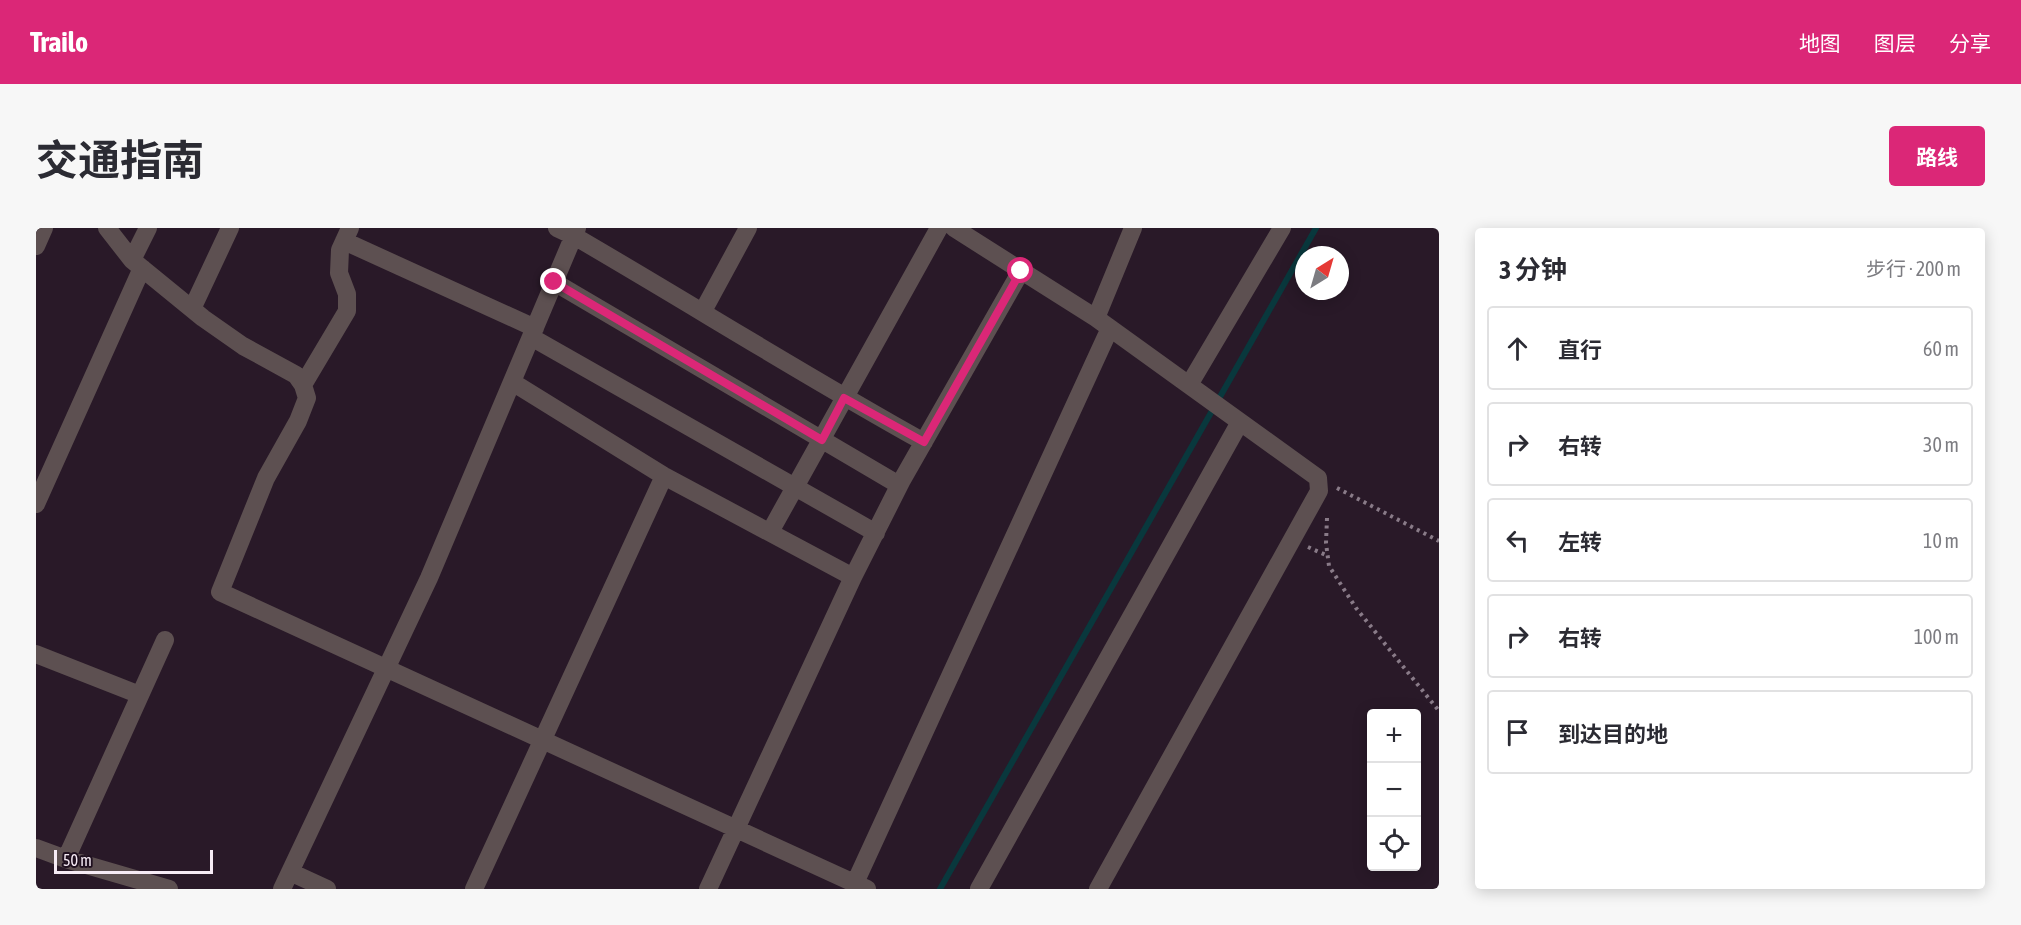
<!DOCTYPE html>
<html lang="zh">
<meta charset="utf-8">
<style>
body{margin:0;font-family:"Asap Condensed","Noto Sans SC",sans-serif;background:#f7f7f7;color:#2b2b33}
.controls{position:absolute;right:18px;bottom:18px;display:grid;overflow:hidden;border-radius:6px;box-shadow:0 3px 15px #0003}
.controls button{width:54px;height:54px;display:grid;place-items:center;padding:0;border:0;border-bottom:2px solid #e1e1e2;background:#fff;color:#2b2b33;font:30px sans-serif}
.compass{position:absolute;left:1259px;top:18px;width:54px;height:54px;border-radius:50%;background:#fff;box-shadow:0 3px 15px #0003;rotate:37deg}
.scale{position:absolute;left:18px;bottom:15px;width:159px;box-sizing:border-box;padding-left:6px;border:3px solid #f6ebf5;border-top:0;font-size:16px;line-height:21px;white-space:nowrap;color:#f6ebf5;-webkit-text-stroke:4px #1f101f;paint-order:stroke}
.stop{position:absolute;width:18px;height:18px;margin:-14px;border:4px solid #db2777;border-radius:50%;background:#fff}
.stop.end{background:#db2777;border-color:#fff;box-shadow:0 2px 6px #0008}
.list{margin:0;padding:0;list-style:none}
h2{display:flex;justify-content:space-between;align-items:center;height:78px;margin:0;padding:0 24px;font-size:26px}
h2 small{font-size:20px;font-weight:400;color:#7c7c81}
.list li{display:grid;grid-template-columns:39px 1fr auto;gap:18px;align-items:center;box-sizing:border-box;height:84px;margin:0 12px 12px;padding:0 12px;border:2px solid #e1e1e2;border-radius:6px}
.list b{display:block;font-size:22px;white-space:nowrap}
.list em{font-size:20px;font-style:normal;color:#7c7c81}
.icon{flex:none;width:33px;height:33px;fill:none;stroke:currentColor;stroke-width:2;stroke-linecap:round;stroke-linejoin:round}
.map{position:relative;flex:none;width:1403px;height:661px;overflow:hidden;border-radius:6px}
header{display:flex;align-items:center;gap:36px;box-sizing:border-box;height:84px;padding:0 30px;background:#db2777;color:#fff}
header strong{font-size:28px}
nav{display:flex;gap:33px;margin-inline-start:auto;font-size:21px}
.intro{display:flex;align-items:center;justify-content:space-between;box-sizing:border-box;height:144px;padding:0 36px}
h1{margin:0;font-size:42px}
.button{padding:15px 27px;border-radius:6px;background:#db2777;color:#fff;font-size:21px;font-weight:700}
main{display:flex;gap:36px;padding:0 36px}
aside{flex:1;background:#fff;border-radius:6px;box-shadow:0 3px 15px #0003}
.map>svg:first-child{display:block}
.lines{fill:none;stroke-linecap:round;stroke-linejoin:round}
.stream{stroke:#09383d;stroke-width:6}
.path{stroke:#897b88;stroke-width:4;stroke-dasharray:3 4.5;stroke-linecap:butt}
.minor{stroke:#5d5051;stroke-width:18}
.route{stroke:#db2777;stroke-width:8}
</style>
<header>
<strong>Trailo</strong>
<nav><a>地图</a><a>图层</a><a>分享</a></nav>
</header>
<div class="intro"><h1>交通指南</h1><a class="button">路线</a></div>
<main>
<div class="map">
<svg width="1403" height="661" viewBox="0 0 1403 661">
<rect width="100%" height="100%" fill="#291928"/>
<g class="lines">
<path class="stream" d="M904,661L1280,0"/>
<path class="path" d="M1301,260L1403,313
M1291,290L1290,315L1293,338L1320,380L1403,483
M1272,319L1292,328"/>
<path class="minor" d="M71,0L96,32L167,90L207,118L260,147L267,157L271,170L262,193L230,250L184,364L831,661
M521,0L538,8C655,76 769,148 888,214
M918,0L1060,90L1282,250L1283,263L1062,661
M308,13L499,100
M0,18L8,0
M96,32L112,0
M518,54L863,257
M156,81L194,0
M667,83L712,0
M1060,90L1097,0
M495,109L840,305
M476,154L628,248L817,349
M267,157L311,83V66L303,45L304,22L314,0
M1153,157L1246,0
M0,276L106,40
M734,304L903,0
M0,426L104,467
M0,620L30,631L133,661
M30,631L129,412
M254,644L291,661
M819,655L1074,100
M246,661L393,350L541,0
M438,661L628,248
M672,661L817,349L866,252L985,43
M943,661L1204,194"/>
</g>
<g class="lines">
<path class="route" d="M518,54L786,212L808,170L888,214L985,43"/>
</g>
</svg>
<div class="controls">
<button>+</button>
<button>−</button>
<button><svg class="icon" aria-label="locate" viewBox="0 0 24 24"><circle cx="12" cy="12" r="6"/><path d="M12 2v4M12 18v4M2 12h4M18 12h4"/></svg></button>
</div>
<svg class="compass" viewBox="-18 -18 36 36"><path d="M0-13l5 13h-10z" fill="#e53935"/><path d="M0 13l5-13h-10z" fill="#7c7c81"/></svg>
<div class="scale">50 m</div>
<div class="stop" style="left:985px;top:43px"></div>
<div class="stop end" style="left:518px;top:54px"></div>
</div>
<aside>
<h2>3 分钟<small>步行 · 200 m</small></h2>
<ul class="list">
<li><svg class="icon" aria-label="ahead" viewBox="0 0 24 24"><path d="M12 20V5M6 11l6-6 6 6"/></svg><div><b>直行</b></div><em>60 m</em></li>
<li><svg class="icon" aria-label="right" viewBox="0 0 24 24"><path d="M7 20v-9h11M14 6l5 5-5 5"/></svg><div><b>右转</b></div><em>30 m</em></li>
<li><svg class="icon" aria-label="left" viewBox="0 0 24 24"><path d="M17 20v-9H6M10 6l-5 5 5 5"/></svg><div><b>左转</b></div><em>10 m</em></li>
<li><svg class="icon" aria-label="right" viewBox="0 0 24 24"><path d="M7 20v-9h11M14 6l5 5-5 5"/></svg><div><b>右转</b></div><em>100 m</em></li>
<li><svg class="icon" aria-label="arrive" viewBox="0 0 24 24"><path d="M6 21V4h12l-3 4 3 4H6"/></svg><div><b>到达目的地</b></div></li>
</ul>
</aside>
</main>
